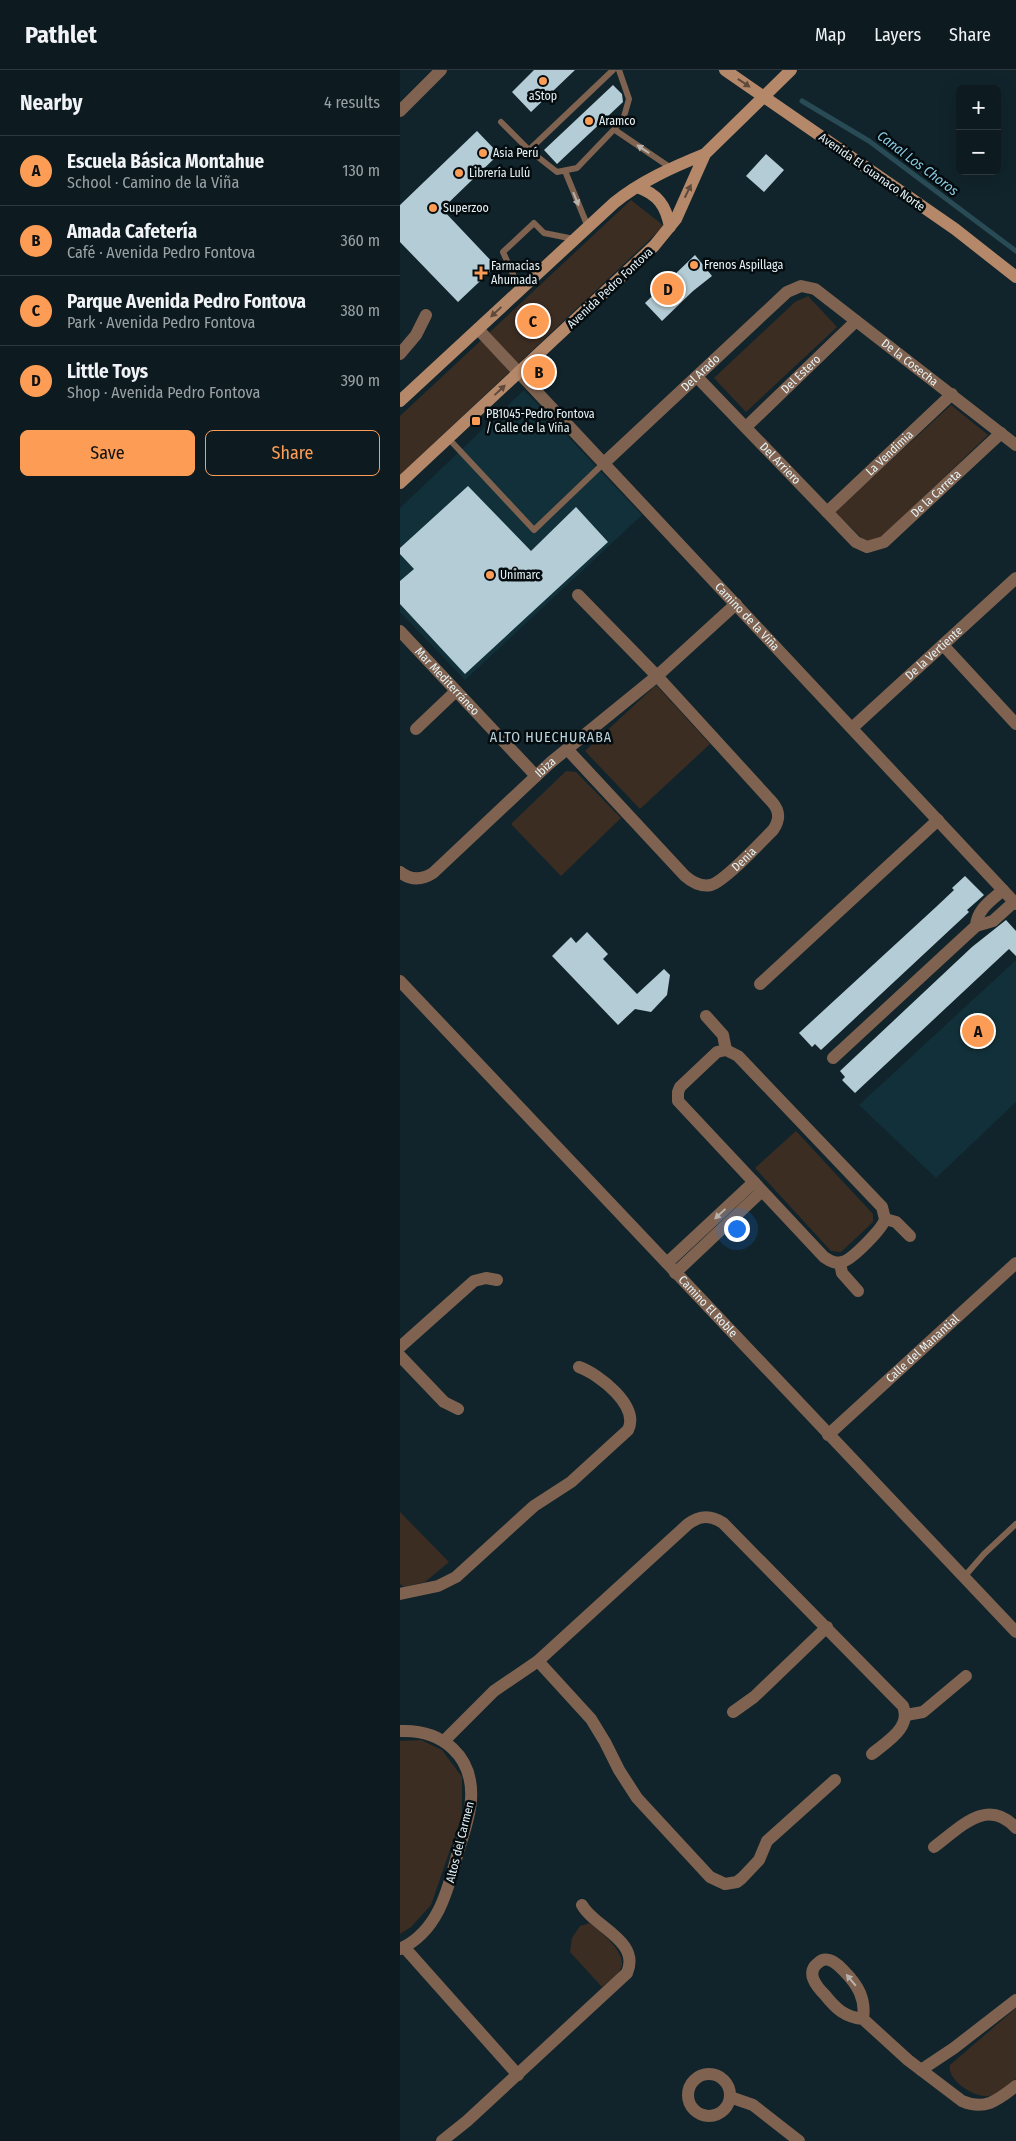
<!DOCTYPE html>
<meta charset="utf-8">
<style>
body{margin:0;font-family:"Fira Sans Condensed",sans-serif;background:#1b282d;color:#f1f3f6}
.controls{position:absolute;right:15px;top:15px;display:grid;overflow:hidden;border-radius:8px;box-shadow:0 5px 20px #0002}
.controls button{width:45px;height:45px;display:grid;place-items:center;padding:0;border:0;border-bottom:1px solid #2d393e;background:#0d1b20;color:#f1f3f6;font:25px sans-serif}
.you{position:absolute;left:336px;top:1158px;width:18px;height:18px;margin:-12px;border:4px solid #fff;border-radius:50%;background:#1a73e8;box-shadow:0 0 0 8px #1a73e833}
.badge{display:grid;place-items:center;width:32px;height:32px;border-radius:50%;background:#fd9d55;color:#111;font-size:16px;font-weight:700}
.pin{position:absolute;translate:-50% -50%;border:2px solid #fff;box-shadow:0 1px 5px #0006}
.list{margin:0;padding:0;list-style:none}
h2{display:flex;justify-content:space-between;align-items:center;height:65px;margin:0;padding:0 20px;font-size:21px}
h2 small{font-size:16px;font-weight:400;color:#9aa1a5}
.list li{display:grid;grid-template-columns:32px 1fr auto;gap:15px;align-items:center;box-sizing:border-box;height:70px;padding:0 20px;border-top:1px solid #2d393e}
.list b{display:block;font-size:19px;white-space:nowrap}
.list p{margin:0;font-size:16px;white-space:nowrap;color:#9aa1a5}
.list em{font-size:16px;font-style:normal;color:#9aa1a5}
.actions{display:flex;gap:10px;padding:15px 20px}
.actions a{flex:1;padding:11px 0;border:1px solid #fd9d55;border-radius:8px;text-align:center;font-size:18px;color:#fd9d55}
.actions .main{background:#fd9d55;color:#111}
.map{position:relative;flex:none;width:616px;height:2071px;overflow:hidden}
header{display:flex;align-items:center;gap:30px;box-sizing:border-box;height:70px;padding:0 25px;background:#0d1b20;border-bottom:1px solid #2d393e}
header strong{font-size:24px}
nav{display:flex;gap:28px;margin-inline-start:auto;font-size:18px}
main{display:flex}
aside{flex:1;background:#0d1b20}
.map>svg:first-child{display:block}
.built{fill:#123039}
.green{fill:#3c2d23}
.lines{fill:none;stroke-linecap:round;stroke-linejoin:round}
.stream{stroke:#294b56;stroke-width:5}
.building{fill:#b4ccd5}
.lane{stroke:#7f6350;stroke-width:6}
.street{stroke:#7f6350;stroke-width:12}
.secondary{stroke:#b58869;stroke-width:12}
.oneway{fill:#5d4a3c}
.oneway2{fill:#b8b2ab}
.poi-dot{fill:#fd9d55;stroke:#050c0f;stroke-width:2}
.labels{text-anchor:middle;stroke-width:5;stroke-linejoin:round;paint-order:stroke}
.poi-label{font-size:12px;fill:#e6f2f6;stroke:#050c0f;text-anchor:start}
.street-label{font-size:12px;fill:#e6f2f6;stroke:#050c0f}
.water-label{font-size:14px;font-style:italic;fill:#8bcde4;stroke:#050c0f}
.neighbourhood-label{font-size:14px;letter-spacing:1px;fill:#bbd3dc;stroke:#050c0f}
</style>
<header>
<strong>Pathlet</strong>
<nav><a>Map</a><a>Layers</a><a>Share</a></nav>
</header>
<main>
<aside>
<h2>Nearby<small>4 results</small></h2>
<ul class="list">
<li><span class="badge">A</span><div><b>Escuela Básica Montahue</b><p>School · Camino de la Viña</p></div><em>130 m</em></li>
<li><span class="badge">B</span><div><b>Amada Cafetería</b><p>Café · Avenida Pedro Fontova</p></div><em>360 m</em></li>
<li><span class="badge">C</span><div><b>Parque Avenida Pedro Fontova</b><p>Park · Avenida Pedro Fontova</p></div><em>380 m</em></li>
<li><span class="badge">D</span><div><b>Little Toys</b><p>Shop · Avenida Pedro Fontova</p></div><em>390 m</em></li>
</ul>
<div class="actions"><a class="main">Save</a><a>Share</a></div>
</aside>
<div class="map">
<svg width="616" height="2071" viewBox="0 0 616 2071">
<rect width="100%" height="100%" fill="#11242b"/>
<path class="built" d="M124,320L242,445L65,610L0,542V438Z
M616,890V1032L536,1108L459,1035Z"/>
<path class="green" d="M231,130L264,156L0,405V346Z
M408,226L437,257L346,342L314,308L395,232Z
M551,335L588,365L481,468L469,472L462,468L435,442Z
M256,615L310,674L240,739L185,681Z
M166,701L176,702L221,748L161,806L111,754Z
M396,1061L473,1144V1152L441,1182L431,1181L355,1098Z
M0,1442L49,1492L25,1512L4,1517L0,1514Z
M21,1670L42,1680L62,1707V1745L31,1835L11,1857L0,1864V1671Z
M190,1853C200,1861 230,1885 220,1900C216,1906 208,1912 202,1917L170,1882L172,1868L180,1856Z
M616,1938V2009C608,2015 599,2024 589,2026C576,2029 546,2010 550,1995Z"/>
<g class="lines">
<path class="stream" d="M402,31L469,71L616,181"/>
</g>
<path class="building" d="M134,0H175L131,42L112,22Z
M213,15L222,24L223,32L157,94L144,80Z
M77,61L99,84L42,139L96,196L58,232L0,172V135Z
M366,84L384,100L364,122L346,106Z
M295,185L312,206L293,221L262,251L245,233Z
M68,416L131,481L176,437L208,472L65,604L0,534V511L14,499L0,484V478Z
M565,806L584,825L567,840L569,842L421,980L415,974L412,977L399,963L536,837L554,820L552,818Z
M606,850L616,861V886L609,879L455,1023L442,1010L445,1007L440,1001L572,877Z
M187,862L208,884L203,889L237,924L264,899L270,905L267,925L251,942L235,939L218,955L152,886L171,867L176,873Z"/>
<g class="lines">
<path class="lane" d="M101,52L129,80L157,102L177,98L223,50L229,29L219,0
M215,60L271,98
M129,80L213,0
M165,101L188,157
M120,220L103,182L134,153L144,163L174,169
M48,368L134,460L204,393
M564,1507L584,1484L616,1454"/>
<g class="street">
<path d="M0,41L41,0"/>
<path id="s1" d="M78,259L616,834"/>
<path d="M0,284L16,265L26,245"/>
<path id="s2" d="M297,307L456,472L467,477L484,472L601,363"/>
<path id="s3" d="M346,357L456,251"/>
<path id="s4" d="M204,393L387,222L401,216L415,219L616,375"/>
<path id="s5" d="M427,442L552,324"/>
<path id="s6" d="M0,561L136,706"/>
<path d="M543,575L616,654"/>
<path id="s7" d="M452,658L616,508"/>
<path d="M16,659L56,621"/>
<path id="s8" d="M167,679L285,806C293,813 301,817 311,815C325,811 361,772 373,760C380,750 380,741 372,732L257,606L178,525"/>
<path id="s9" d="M0,802C11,811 22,810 33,803L150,693L257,606L336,534"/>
<path d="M576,856C577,839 592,830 603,820"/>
<path id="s10" d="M0,911L616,1562"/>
<path d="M360,914L538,750"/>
<path d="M306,946L323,965L326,980"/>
<path d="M326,980L338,986L482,1137L485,1149C483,1158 452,1190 442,1192C435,1194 430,1191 424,1187L278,1031V1022L280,1017L317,982Z"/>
<path d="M433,988L576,856L593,851L614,832"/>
<path d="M485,1149L496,1152L510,1166"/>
<path d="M267,1193L354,1112"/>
<path d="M440,1193L442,1203L458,1221"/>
<path d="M275,1203L362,1121"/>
<path d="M0,1277L74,1211L86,1208L97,1210"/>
<path d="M0,1286L44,1332L58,1339"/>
<path id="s11" d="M428,1365L616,1193"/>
<path d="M0,1524L38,1516L56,1507L134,1436L171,1412L228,1360C240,1336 199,1304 179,1297"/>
<path d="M138,1591L191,1649L205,1672L219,1700L237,1728L310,1807L325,1814L337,1812L342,1808L359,1790L367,1771L435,1710"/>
<path d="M333,1642L354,1627L427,1557"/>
<path d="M506,1645L523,1642L566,1606"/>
<path d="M0,1661C42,1659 74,1686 71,1730C70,1747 63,1765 58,1782C48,1819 39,1861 0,1879"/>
<path d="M44,1671L94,1621L138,1591L288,1454C300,1445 311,1445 323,1453L503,1636C512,1658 486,1672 472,1684"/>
<path d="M534,1777C560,1758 587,1726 616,1758"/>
<path d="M4,1877L118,2005"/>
<path d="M463,1949C466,1929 458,1915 444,1901C440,1897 435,1891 429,1890C425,1889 421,1890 418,1893C405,1903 417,1917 425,1925C436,1939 445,1947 463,1949L508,1990L562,2031C585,2041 598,2030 616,2016"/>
<path d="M521,2000L554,1978L616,1930"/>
<circle cx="309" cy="2025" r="21"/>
<path d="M330,2027L353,2035L399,2071"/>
<path d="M42,2071L67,2051L227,1903C241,1871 194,1857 182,1835"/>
</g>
<path class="secondary" d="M325,0L555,159L616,207
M237,117C258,124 266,136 270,157
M0,331L214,133C241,111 273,97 305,84
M0,413L254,176L276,149L305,84L391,0"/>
</g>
<defs><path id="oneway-solid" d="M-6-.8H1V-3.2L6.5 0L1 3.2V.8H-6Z" transform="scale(1.25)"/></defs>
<g class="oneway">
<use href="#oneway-solid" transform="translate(344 13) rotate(34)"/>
<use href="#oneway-solid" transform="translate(288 121) rotate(-64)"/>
<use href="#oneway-solid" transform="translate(96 242) rotate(137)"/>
<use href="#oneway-solid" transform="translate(100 320) rotate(-43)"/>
</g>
<g class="oneway2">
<use href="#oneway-solid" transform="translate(243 79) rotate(-146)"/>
<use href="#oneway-solid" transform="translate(176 129) rotate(68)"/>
<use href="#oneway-solid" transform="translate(320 1144) rotate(137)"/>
<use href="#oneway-solid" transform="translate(451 1910) rotate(-130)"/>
</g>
<g class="poi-dot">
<circle cx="143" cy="11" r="5"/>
<circle cx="189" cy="51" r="5"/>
<circle cx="83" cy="83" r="5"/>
<circle cx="59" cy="103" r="5"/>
<circle cx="33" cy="138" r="5"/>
<circle cx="294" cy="195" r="5"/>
<path d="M78.5 195.5h5v5h5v5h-5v5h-5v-5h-5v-5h5z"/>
<rect x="71" y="346" width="10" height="10" rx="2.5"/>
<circle cx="90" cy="505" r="5"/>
</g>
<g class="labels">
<g class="poi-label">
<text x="143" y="30" text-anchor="middle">aStop</text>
<text x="199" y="55">Aramco</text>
<text x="93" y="87">Asia Perú</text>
<text x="69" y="107">Librería Lulú</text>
<text x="43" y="142">Superzoo</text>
<text x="304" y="199">Frenos Aspillaga</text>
<text x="91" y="200">Farmacias<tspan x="91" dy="14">Ahumada</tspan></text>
<text x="86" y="348">PB1045-Pedro Fontova<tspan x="86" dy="14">/ Calle de la Viña</tspan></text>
<text x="100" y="509">Unimarc</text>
</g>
<g class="street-label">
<text transform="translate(472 102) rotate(35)" y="4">Avenida El Guanaco Norte</text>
<text transform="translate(210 218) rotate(-43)" y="4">Avenida Pedro Fontova</text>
<text dy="4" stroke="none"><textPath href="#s4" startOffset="400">De la Cosecha</textPath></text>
<text dy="4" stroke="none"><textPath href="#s4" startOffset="132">Del Arado</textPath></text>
<text dy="4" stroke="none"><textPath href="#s3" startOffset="76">Del Estero</textPath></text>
<text dy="4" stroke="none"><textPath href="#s5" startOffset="86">La Vendimia</textPath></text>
<text dy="4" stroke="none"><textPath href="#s2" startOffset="120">Del Arriero</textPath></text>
<text dy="4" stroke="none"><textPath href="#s2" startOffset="330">De la Carreta</textPath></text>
<text dy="4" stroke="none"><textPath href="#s1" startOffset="394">Camino de la Viña</textPath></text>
<text dy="4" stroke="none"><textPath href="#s7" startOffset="111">De la Vertiente</textPath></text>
<text dy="4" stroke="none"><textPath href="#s6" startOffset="69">Mar Mediterráneo</textPath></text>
<text dy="4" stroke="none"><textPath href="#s9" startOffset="190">Ibiza</textPath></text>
<text dy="4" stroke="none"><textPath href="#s8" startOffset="244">Denia</textPath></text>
<text dy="4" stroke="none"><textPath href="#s10" startOffset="448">Camino El Roble</textPath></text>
<text dy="4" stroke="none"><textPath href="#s11" startOffset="128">Calle del Manantial</textPath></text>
<text transform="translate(60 1772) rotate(-76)" y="4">Altos del Carmen</text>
</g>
<g class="water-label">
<text transform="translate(518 93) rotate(37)" y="5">Canal Los Choros</text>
</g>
<g class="neighbourhood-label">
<text x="151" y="672">ALTO HUECHURABA</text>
</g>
</g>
</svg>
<div class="controls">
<button>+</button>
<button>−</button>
</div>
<div class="you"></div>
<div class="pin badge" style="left:578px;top:961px">A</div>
<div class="pin badge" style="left:139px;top:302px">B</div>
<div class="pin badge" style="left:133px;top:251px">C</div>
<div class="pin badge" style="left:268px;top:219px">D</div>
</div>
</main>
